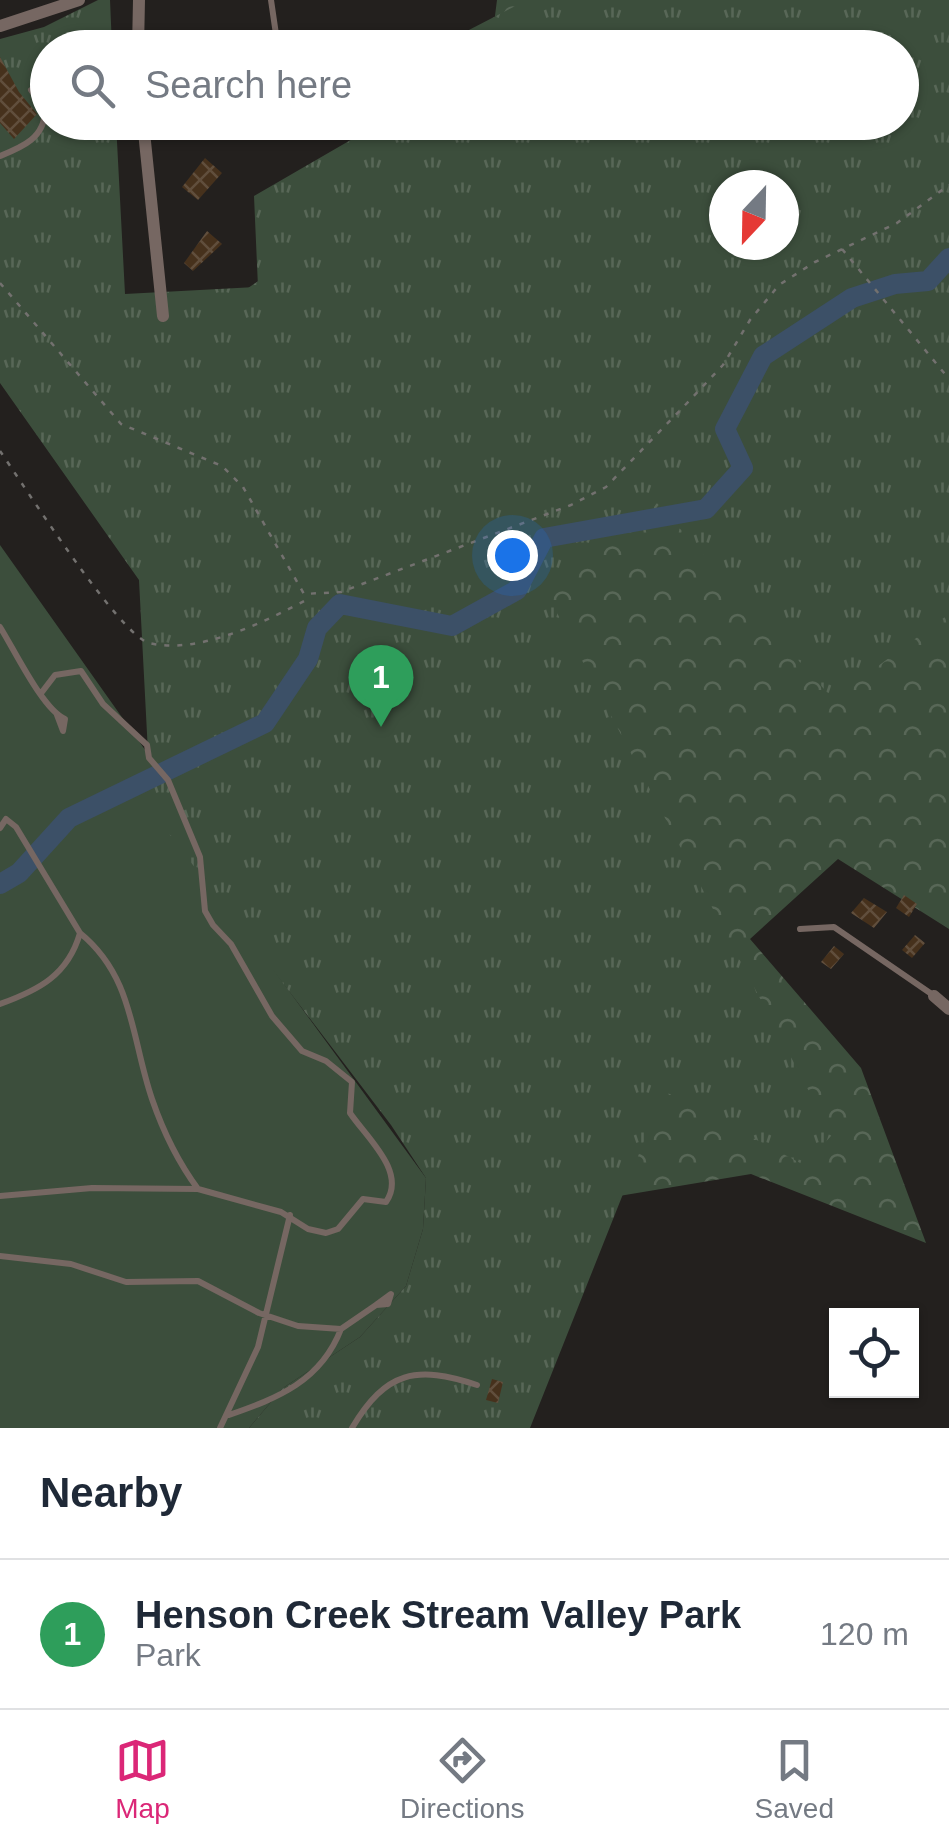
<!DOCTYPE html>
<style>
body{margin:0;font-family:Helvetica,sans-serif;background:#f2f2f3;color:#1f2937}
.controls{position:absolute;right:30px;bottom:30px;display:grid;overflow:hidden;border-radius:0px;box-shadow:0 2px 8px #0004}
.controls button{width:90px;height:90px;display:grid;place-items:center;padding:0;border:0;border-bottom:2px solid #e0e1e3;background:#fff;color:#1f2937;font:50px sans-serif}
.compass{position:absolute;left:709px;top:170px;width:90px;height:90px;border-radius:50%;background:#fff;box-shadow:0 2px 8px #0004;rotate:202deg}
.you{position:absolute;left:512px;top:555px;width:35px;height:35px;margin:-25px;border:8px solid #fff;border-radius:50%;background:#1a73e8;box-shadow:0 0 0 15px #1a73e833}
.badge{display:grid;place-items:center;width:65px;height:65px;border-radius:50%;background:#db2777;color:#fff;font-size:32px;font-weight:700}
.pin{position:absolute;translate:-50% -82px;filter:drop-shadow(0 2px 5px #0008)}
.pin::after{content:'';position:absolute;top:52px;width:35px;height:30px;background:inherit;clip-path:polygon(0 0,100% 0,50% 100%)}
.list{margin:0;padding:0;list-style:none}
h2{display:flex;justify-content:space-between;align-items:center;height:130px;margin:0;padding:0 40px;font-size:42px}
h2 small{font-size:32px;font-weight:400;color:#747a83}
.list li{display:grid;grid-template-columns:65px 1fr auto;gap:30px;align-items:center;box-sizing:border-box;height:150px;padding:0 40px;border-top:2px solid #e0e1e3}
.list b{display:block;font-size:38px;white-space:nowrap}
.list p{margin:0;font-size:32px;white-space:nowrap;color:#747a83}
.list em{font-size:32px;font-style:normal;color:#747a83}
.icon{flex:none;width:55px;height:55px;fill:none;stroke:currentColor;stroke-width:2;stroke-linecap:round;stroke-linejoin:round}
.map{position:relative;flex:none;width:949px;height:1428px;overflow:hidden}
.search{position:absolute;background:#fff;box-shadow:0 2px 8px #0004;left:30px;right:30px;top:30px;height:110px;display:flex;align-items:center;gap:25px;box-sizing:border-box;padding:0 35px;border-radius:55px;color:#747a83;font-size:38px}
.sheet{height:280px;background:#fff}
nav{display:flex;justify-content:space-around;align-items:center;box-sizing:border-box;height:140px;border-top:2px solid #e0e1e3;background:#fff;font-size:28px;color:#747a83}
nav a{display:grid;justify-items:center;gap:5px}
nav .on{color:#db2777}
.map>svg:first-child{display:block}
.green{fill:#3c4e3c}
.forest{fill:url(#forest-crowns);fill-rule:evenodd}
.park{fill:url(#park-tufts);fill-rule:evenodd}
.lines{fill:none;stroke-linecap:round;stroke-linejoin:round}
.river{stroke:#3c5067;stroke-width:20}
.building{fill:url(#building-cross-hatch)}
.path{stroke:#73716f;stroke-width:2.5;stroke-dasharray:5 8;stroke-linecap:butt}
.lane{stroke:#766762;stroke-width:6}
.street{stroke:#766762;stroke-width:12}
</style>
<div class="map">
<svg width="949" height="1428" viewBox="0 0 949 1428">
<defs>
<pattern id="forest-crowns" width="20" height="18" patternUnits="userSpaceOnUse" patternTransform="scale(2.5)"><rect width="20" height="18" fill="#3c4e3c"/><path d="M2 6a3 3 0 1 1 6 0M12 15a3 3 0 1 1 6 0" fill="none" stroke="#586757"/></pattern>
<pattern id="park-tufts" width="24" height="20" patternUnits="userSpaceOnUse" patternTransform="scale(2.5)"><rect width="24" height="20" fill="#3c4e3c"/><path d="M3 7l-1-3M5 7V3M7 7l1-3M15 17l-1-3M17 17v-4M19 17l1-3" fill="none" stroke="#586757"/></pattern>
<pattern id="building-cross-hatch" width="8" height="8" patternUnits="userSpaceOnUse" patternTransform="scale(2.5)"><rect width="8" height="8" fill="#46311c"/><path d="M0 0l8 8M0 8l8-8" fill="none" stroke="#604e3c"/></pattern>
</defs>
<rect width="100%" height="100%" fill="#23201e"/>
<path class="green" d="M0,545L148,754L224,902L426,1178L423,1229L406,1286L360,1337L283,1388L249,1428H0Z"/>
<path class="forest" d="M497,0H949V929L838,859L750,939L861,1068L926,1243L751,1174L595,1200L178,337L479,127L902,122V48L491,47ZM724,185H784V245H724Z"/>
<path class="park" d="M98,0H110L112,47L48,48V122L116,123L125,294L258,287L254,196L380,123L902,122V48L436,47L527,0H949V614L833,699L655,501L546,592L832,1135L804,1165L664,1091L530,1428H249L283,1388L360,1337L406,1286L423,1229L426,1178L391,1125L151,810L139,580L0,383V39L44,27ZM724,185H784V245H724Z"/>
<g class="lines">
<path class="river" d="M0,884L19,873L69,818L265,723L308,659L317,628L340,604L452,626L517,590L544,538L706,509L743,468L725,429L763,356L852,298L895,284L928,281L949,258"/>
</g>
<path class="building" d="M0,57L19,92L37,114L14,139L0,123Z
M205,158L222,173L198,200L182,187Z
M207,231L222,244L193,271L184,263Z
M904,895L917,904L909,917L896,908Z
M864,898L887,912L874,928L851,913Z
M915,935L925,943L912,958L902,950Z
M834,946L844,954L831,969L821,962Z
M492,1379L503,1382L498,1403L486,1400Z"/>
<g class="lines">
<path class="path" d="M842,249L949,379
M0,283L121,424L222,466L243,487L304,594L341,592L571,505L606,487L690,400L723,365L750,320L779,285L815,262L897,223L949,185
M0,451C23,484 119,635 149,643C198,655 265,622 308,599"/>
<path class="lane" d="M271,0L278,48
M0,156C22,147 45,138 45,110L31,90
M0,627C14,649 43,710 65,719L63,731L57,715
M0,828L6,819L16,827L80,933C68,975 39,990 0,1004
M800,929L834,927L933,995
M80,933C134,977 131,1038 152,1099C163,1131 178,1162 198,1189
M0,1196L92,1188L198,1189L281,1212L308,1229L326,1233L338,1229L363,1199L386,1202C407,1172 367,1138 350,1113L352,1082L326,1061L302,1051L272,1016L231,944L213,925L205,911L200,857L168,780L149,758L147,745L103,704L81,671L55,675L42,692
M0,1256L71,1264L126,1282L198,1281L259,1313L298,1326L341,1329L376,1305L388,1304L391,1294L376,1305
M229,1415C278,1398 321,1381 341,1329
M220,1428L258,1347L290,1215
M352,1428C386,1371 416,1365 477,1385"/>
<path class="street" d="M0,26L79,0
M138,48L139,0
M143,122L163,316
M934,996L949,1009"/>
</g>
</svg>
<div class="controls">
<button><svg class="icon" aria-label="locate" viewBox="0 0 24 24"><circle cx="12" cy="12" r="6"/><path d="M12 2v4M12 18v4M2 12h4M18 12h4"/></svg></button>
</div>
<svg class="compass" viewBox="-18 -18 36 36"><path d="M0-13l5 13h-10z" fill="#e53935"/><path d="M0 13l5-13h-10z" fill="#747a83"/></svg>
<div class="you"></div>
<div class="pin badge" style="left:381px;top:727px;background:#2e9e5b">1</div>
<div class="search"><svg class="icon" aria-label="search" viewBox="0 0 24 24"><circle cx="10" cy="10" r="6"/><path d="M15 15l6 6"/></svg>Search here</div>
</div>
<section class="sheet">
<h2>Nearby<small></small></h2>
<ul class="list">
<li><span class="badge" style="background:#2e9e5b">1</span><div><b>Henson Creek Stream Valley Park</b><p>Park</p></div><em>120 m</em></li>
</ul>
</section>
<nav>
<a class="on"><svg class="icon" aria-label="map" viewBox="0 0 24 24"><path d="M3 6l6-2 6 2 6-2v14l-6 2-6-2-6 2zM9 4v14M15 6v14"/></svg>Map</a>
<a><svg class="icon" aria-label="directions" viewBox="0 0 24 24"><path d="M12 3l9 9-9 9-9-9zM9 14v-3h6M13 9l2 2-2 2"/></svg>Directions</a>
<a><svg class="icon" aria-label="saved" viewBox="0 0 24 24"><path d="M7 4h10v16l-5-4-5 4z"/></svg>Saved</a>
</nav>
